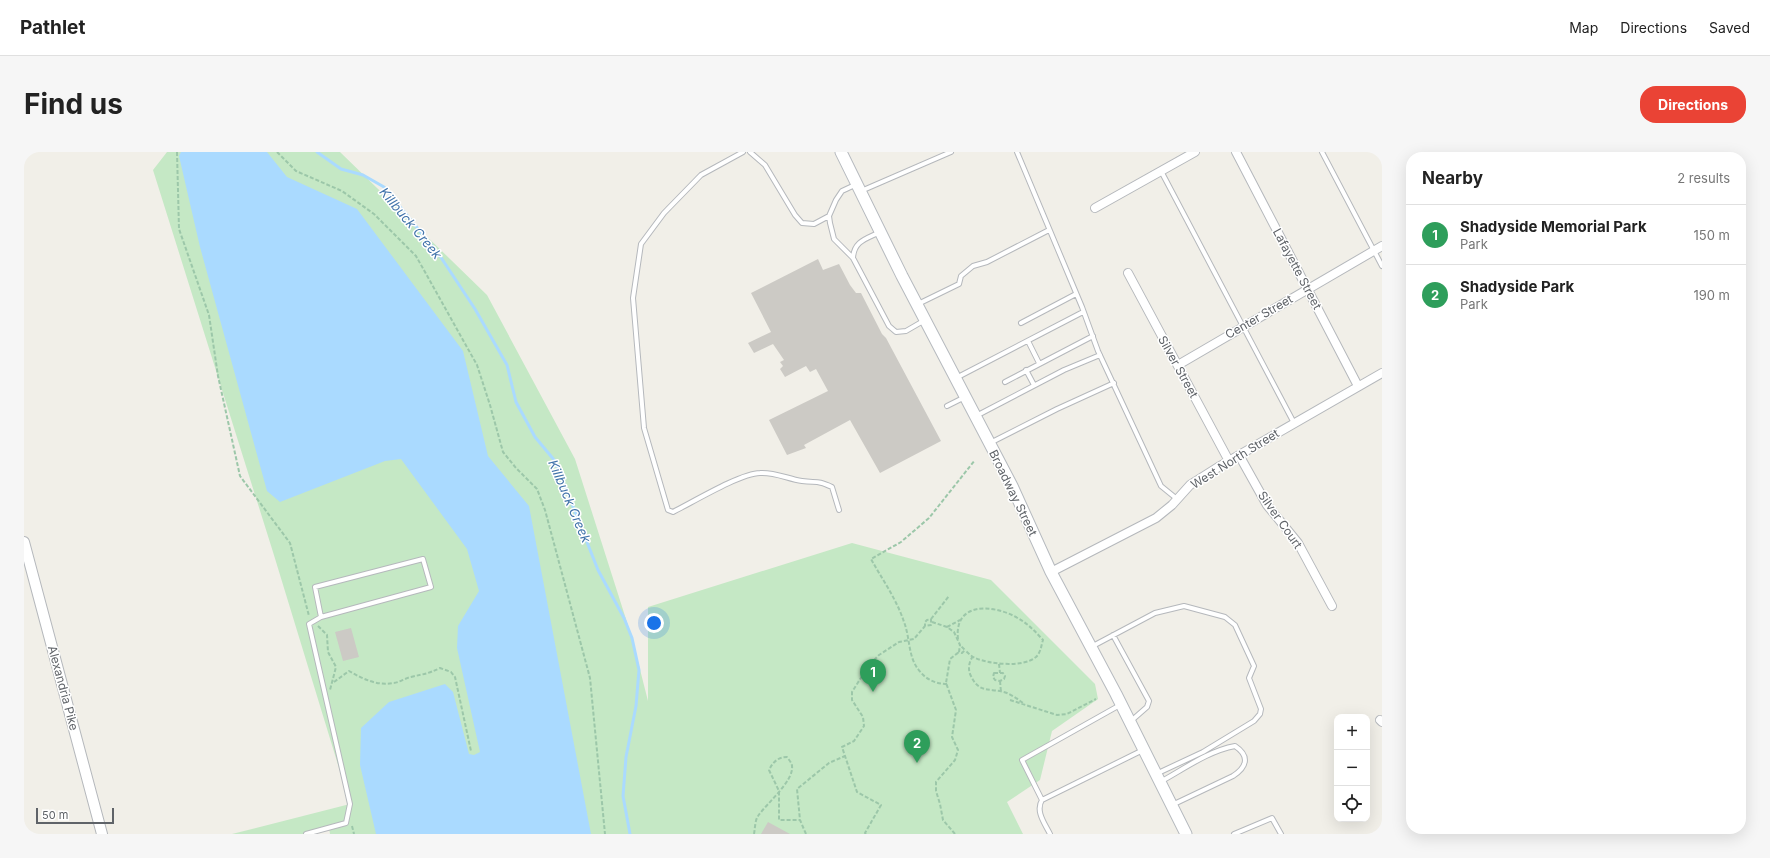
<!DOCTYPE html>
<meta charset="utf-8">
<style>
body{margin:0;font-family:Inter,sans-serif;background:#f6f6f6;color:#222}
.controls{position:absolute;right:12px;bottom:12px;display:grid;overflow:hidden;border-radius:8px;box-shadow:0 4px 16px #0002}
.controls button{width:36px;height:36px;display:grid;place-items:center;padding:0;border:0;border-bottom:1px solid #e0e0e0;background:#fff;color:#222;font:20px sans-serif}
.scale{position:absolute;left:12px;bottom:10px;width:78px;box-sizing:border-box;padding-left:4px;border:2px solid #5f6368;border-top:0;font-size:11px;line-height:14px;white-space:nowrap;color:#5f6368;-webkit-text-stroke:3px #fff;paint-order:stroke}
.you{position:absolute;left:630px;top:471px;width:14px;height:14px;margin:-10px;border:3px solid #fff;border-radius:50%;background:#1a73e8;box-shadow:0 0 0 6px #1a73e833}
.badge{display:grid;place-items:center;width:26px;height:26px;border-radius:50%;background:#ea4335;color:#fff;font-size:13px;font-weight:700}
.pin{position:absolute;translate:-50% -33px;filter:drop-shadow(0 1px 2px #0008)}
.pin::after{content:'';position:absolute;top:21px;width:14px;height:12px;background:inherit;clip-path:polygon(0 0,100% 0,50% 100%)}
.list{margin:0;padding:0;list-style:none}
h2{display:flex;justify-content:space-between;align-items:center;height:52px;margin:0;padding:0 16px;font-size:17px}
h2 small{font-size:13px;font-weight:400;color:#767676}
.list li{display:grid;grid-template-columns:26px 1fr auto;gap:12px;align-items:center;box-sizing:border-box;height:60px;padding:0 16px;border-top:1px solid #e0e0e0}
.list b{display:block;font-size:15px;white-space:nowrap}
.list p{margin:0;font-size:13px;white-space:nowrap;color:#767676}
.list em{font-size:13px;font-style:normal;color:#767676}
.icon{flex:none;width:22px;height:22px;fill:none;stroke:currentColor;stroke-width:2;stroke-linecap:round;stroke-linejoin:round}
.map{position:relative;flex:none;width:1358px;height:682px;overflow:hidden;border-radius:16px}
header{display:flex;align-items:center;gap:24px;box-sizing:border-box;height:56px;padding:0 20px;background:#fff;border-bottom:1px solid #e0e0e0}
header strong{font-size:19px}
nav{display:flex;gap:22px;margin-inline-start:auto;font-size:14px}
.intro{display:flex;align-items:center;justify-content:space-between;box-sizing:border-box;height:96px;padding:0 24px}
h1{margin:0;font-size:28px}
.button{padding:10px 18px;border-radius:16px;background:#ea4335;color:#fff;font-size:14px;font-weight:700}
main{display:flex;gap:24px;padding:0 24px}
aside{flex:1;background:#fff;border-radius:16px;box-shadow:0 4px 16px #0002}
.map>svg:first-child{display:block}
.green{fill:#c5e8c5}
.water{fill:#aadaff}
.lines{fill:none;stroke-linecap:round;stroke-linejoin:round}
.stream{stroke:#aadaff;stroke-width:3}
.building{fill:#cccac5}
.service-casing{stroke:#b5b8bc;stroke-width:6}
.minor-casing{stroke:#b5b8bc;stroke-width:10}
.tertiary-casing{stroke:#b5b8bc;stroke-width:12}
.secondary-casing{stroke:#b6babf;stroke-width:13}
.path{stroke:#9cc7a9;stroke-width:2;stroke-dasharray:4 2;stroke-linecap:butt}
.service{stroke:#fff;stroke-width:4}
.minor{stroke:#fff;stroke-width:8}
.tertiary{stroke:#fff;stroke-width:10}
.secondary{stroke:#fff;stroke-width:11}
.labels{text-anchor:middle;stroke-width:3;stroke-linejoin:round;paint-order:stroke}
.street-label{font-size:12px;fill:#5f6368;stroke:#fff}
.water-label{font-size:13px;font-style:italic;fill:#4174aa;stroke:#fff}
</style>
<header>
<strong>Pathlet</strong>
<nav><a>Map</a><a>Directions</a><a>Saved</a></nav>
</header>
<div class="intro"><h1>Find us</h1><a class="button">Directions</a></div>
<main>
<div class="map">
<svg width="1358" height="682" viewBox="0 0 1358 682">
<rect width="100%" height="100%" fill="#f1efe8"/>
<path class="green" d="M143,0H316L463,143L551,307L608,486L624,549V455L828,391L967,428L1071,532L1074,547L1028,579L1016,628L983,650L999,682H306L305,676L286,682H208L326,652L249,400L129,18Z"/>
<path class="water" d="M157,0H243L263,25L333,57L439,199L464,304L505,354L567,682H352L336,613L337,576L365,550L421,532L429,540L445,602L450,603L456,600L433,496L434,474L455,439L443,397L377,307L361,309L256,350L243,339L176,95L155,4Z"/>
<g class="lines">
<path class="stream" d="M293,0L317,17L339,23L360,35L416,104L451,157L483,213L492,250L511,285L531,309L574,418L600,466L608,486L615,518L612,554L602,605L599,644L606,682"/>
</g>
<path class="building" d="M794,107L799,118L815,112L826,133L832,141H837L858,182L862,186L917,289L856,321L826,268L780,293L782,296L763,303L745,268L804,239L792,217L786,220L782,214L761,225L756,217L759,214L756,210L760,208L749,192L730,201L724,191L747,180L727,141Z
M327,476L335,505L319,509L311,480Z
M744,670L766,682H737Z"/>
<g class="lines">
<g class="service-casing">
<path id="service" d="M719,0L677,23L640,61L617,92L609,146L620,276L644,358L649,360C669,350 717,321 736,321C751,320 764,327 778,329C793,331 793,328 808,335L815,358
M726,0L741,13L771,63L778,71L790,72L805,64
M993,0L1058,155L1074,199L1137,334L1153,347
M1298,0L1358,114
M1137,19L1270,271
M833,32L818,39L812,48L805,64L806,71L810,87L829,106L865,174L872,180L882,179L901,168
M837,39L927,0
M829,106C830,89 842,87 856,80
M894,152L935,132L937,124L949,114L963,110L1025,78
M997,171L1052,142
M1004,189L1015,211
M1002,218L1010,233
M932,226L1059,160
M981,230L1069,184
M923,254L941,245
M952,264L1040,218L1076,203
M966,291L1033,257L1090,231
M1089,483L1125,549L1123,555L1107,569
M1067,495L1131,461L1160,454L1201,465L1211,473L1230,514L1225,526L1237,557L1236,562L1230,569L1179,600L1132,622
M1136,630C1160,617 1184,599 1211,594C1226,604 1223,615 1209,624L1148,653
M1018,648L998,608L1096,553
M282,682L322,671L326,652L285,472L297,465L407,435L399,407L291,435L297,465
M1026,682C1021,672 1011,659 1018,648L1119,598
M1210,682L1248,666L1257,682"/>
</g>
<g class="minor-casing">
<path id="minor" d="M1212,0L1334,234
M1071,56L1171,0
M1104,121L1205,309
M1154,213L1358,94
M1215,303L1243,353L1274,391L1308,454
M1027,420L1132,366L1148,353L1166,333L1196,314L1358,221
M1356,568L1358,570"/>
</g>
<g class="tertiary-casing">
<path id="tertiary" d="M0,390L78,682"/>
</g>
<g class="secondary-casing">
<path id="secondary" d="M817,0L878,124L988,334L1027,420L1092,542L1162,682"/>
</g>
<path class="path" d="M153,0L155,77L185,163L194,224L216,324L266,391L285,464
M253,0L272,19L318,39L350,62L392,104L453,213L466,253L479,300L492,316L513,337L521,358L566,526L581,682
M907,467L925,444
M908,470L923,475L930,480L936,493L935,500L938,501L941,498L936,493
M294,474L303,483L304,500L312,515L306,538
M923,475L936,468
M934,487C930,451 966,452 990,464C1002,470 1010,478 1019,488C1017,494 1017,500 1012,505C999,516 965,512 951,506C947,504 944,501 941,498
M949,504C945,510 944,516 946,522C955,543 966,535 983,541C988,543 995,548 999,551
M975,512L976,521
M970,521H979L981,524L980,527L976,529L971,528L969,525Z
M976,529L977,540
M310,530L325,519C339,527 353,534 369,531C375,531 381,526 387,525C399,522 404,522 416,516L427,520L431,525L447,599
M923,532C911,532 901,527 894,517C884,504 886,485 880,470C873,448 858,427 847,407L877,390L905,366L951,308
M986,548L1033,563L1043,562L1072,547
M328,674L330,682
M730,682C731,677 731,668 734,664C743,651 770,629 768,614C768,611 765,608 763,605C754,605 749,610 745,618L755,639V668H776
M782,682L776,668L773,637L805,611L821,604
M842,682L841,681L857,653L833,640L818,595L830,589L840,574L839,565L828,548V540L845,513L855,503L875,490L890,487L901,474L907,473V467L903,468L901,470V474
M931,682L919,668L916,652L912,639V630L931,608L934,598L928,585L932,558L922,531L926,507L935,500"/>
<use href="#service" class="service"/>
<use href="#minor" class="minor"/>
<use href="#tertiary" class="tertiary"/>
<use href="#secondary" class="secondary"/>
</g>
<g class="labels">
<g class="street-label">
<text transform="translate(1273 117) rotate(62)" y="4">Lafayette Street</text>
<text transform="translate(1235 165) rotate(-30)" y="4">Center Street</text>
<text transform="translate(1154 215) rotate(61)" y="4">Silver Street</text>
<text transform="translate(1211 307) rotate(-32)" y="4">West North Street</text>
<text transform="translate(989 341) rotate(64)" y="4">Broadway Street</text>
<text transform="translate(1256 368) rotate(55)" y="4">Silver Court</text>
<text transform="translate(39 536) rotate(75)" y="4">Alexandria Pike</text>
</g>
<g class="water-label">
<text transform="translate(387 71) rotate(50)" y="5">Killbuck Creek</text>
<text transform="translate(546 349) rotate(67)" y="5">Killbuck Creek</text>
</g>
</g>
</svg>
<div class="controls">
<button>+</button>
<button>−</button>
<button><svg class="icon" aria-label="locate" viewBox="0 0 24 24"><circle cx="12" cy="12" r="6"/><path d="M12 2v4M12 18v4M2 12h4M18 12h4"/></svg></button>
</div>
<div class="scale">50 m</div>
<div class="you"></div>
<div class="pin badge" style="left:849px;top:540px;background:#2e9e5b">1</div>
<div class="pin badge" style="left:893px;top:611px;background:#2e9e5b">2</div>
</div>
<aside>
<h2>Nearby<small>2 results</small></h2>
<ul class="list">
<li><span class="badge" style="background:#2e9e5b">1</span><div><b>Shadyside Memorial Park</b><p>Park</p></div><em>150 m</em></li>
<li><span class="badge" style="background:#2e9e5b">2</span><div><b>Shadyside Park</b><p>Park</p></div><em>190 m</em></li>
</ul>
</aside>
</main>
